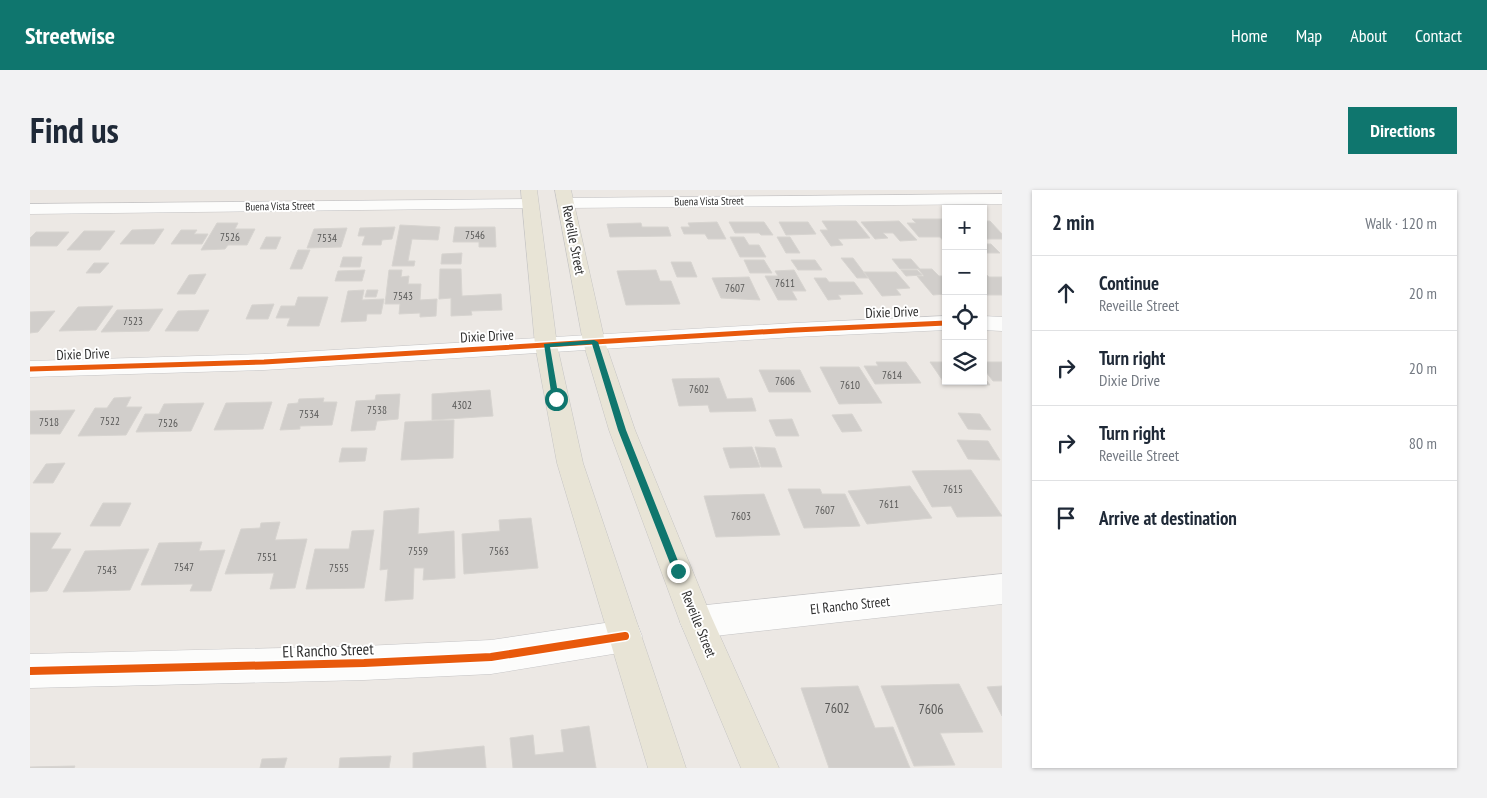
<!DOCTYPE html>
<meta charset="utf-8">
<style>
body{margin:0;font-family:"PT Sans Narrow",sans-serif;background:#f2f2f3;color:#1f2937}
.controls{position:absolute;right:15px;top:15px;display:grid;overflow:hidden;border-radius:0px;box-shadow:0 1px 4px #0004}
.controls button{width:45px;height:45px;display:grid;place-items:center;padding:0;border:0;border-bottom:1px solid #e0e1e3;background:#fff;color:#1f2937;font:25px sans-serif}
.stop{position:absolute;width:15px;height:15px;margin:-11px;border:4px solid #0f766e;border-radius:50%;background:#fff}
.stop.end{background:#0f766e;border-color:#fff;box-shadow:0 1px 5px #0008}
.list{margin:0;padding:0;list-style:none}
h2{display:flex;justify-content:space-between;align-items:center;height:65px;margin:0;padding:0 20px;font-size:21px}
h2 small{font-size:16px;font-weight:400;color:#747a83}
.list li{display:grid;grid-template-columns:32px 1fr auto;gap:15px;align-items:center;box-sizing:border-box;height:75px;padding:0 20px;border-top:1px solid #e0e1e3}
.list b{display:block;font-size:19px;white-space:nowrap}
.list p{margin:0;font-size:16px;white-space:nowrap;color:#747a83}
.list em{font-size:16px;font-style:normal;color:#747a83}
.icon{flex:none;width:28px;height:28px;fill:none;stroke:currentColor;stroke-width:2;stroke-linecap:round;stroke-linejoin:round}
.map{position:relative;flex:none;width:972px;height:578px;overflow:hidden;border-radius:0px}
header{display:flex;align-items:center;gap:30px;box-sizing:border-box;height:70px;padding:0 25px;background:#0f766e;color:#fff}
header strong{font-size:24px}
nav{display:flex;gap:28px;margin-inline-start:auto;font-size:18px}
.intro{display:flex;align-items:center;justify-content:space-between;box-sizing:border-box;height:120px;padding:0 30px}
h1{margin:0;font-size:35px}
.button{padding:12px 22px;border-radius:0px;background:#0f766e;color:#fff;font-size:18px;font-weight:700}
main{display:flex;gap:30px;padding:0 30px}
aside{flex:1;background:#fff;border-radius:0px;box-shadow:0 1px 4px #0004}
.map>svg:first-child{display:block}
.building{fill:#d1cecb;stroke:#d7d4d0}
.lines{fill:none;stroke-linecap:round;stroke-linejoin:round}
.minor-casing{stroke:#c5c4c5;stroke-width:1}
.major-casing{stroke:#c6c5c4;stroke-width:1}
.minor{fill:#fcfcfb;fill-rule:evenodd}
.major{fill:#e8e4d6;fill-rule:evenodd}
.cycleway-far1-casing{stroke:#fff;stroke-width:8}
.cycleway-casing{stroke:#fff;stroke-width:11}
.cycleway-far1{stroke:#e8590c;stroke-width:5}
.cycleway{stroke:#e8590c;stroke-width:8}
.route{fill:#0f766e}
.labels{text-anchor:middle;stroke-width:4;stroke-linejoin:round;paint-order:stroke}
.far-street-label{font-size:11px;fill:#2e2e2e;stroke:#fff}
.number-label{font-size:11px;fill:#585857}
.street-label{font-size:14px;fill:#2e2e2e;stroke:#fff}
.near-number-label{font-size:14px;fill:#585857}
.near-street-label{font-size:16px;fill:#2e2e2e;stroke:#fff}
</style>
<header>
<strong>Streetwise</strong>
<nav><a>Home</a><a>Map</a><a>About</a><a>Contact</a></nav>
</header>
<div class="intro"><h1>Find us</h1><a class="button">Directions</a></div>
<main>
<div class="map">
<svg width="972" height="578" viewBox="0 0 972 578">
<rect width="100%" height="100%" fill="#ece8e4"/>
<path class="building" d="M882,29H915L916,54L910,47H889L877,33H886Z
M792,31H826L840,48L808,49L813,55L801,56L790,40H798Z
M869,31L887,50L870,51L863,43H853L858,48L845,49L831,32Z
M953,31H960L972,44V49H954Z
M687,32L696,49H678L675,44H654L651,37H660L658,33Z
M699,32H734L743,45H731L729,43H705Z
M749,32H778L786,44L756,45Z
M187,33H208L205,39H225L217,55H198L195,59L171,60Z
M611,33L612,37H638L641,46L580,47L577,34Z
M370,35L410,37L408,50L382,49L378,71H385L384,76H362Z
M365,37L362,49L352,50L351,55H332L335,46H328L330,38Z
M425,37H465L466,57H449V52H423Z
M317,38L311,57L277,58L284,39Z
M134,39L124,54H90L102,40Z
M151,40H167L164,44H178L172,54H141Z
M54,41H85L70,60H37Z
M6,42H39L27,56H0V48Z
M236,47H251L246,59H230Z
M700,47H714L719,55H729L736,67H710Z
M747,47H760L770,63H756Z
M953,54H961L970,63H953Z
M268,60H280L272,79H260Z
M432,63L431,74H411L412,64Z
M313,67H332L330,77H310Z
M811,68H823L838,88H827Z
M862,69H881L890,79H870Z
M714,70H734L742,83H720Z
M761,70H785L792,80H768Z
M641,72H661L667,87H647Z
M64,73H79L70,83H56Z
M410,79H431L432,106L471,104L472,120L441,121L442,125L421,126V108L409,109Z
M888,79H902L909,86H916V104L903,105L887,86H894Z
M335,80L332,91H305L308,81Z
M359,80H372L371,87L379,86L378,94H391L390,110L407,109L406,126L390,127V123L369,124L370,114H355Z
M626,80L630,91H641L650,114L596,115L587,81Z
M764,80L776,101H762L767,110H748L735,86H748L745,81Z
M871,80H887L892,85L876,86Z
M953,81L959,87H972V105H955L953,102Z
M834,82H866L880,98L866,99L871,105L852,106Z
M176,84L165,104H147L159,85Z
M719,87L730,110L691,108L682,88Z
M784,88H796L799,92H824L833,104L808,105L811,109L798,110Z
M334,100L332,110L354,109L351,124H337L336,131L311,132L318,101Z
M337,100H348L346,107H335Z
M268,107H298L289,136H257L260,128H246L251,116H265Z
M244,114L238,129H216L222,115Z
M83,116L66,140L29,141L48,117Z
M133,119L119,141L71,142L87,120Z
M179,120L168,141H135L148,121Z
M25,121L8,142L0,143V122Z
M846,172H876L891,193L845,194L834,176H848Z
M900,172H916V191H953V186L960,195L915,194Z
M953,172H972V191H963L953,178Z
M790,177H829L852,213L809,214Z
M729,180H770L781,202H739Z
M689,188L697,209L722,208L726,221L680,222L678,215L649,216L642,189Z
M460,200L463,226L402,230V204Z
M370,204L368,229L347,231L345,240L321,241L326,211L345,210L346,205Z
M101,207L96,217H112L96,245L48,246L65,218H77L84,208Z
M294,208L293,212H307L302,235L270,236V239L250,240L258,214L268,213L269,209Z
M242,212L233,239L184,240L196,213Z
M174,213L161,241L106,242L115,224H129L134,214Z
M45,220L30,244H0V221Z
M928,223L950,224L961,240L938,239Z
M822,224L832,241L812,242L802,225Z
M762,229L769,246H746L739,230Z
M424,230L423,268L371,270L375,232Z
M927,250L958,251L970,270L938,269Z
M722,257L730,277L700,278L693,258Z
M725,257L745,258L752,277H731Z
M312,258H337L335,271L309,272Z
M35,273L23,293H3L16,274Z
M941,280L972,326L927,327L921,316L902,317L882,281Z
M880,296L902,328L837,334L818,301Z
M758,299H790L792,304H815L830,336L774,338Z
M734,304L750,345L686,347L674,306Z
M73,313H101L90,336H60Z
M389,318L388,344L424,341L425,388L393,390L394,378H384L383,409L355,411L358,379L350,380L354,321Z
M501,328L508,378L434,384L432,344L470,341L469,330Z
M250,332L245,350L277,349L265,398L240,399L244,383L195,384L211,339L230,338L231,333Z
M344,340L334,398L276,399L285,359H319L322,341Z
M0,343H31L21,359H41L17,401L0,402Z
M172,352L169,361L195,360L181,401H160L163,394L111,395L129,353Z
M119,359L100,400L33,402L55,361Z
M929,494L953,542L910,543L925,575L884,576L851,496Z
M828,496L845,538L863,537L880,578H799L771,498Z
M972,496V526L957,497Z
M559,536L566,578H483L480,548L503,545L505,565L534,562L531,540Z
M454,556L456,578H383V563Z
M361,566L359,578H309L310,568Z
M257,568L254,578H230L232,569Z
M45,576L44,578H0V577Z"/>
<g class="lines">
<g class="minor-casing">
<path id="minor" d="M972,4V14L536,18L530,17L528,13L530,9L536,8Z
M500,9L506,10L508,14L506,18L0,24V14Z
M916,126V140L765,147L234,180L0,187V171L234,164L765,133Z
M953,126L972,127V141L953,140Z
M972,384V414L667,448L655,443L650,432L655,421L667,416Z
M595,430L607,434L612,446L607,458L595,462L461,484L334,490L0,498V464L334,456L461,450Z"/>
</g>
<g class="major-casing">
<path id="major" d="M491,0H507L527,155L553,273L656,578H618L527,273L505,155Z
M525,0H541L575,152L605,240L681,426L749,578H711L650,432L579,240L553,152Z"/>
</g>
<use href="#minor" class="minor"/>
<use href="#major" class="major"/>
<g class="cycleway-far1-casing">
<path id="cycleway-far1" d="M0,179L234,172L765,140L916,133"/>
</g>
<g class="cycleway-casing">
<path id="cycleway" d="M0,481L334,473L461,467L595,446"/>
</g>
<use href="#cycleway-far1" class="cycleway-far1"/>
<use href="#cycleway" class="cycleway"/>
</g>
<path class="route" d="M564,150L568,152L596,240L652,381L648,385L643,381L588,240L562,154L520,157L529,209L526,211L522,209L514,154Z"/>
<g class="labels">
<g class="far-street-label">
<text transform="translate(679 11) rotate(-1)" y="4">Buena Vista Street</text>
<text transform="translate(250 16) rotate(-1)" y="4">Buena Vista Street</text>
</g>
<g class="number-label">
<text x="445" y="49">7546</text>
<text x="200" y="51">7526</text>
<text x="297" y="52">7534</text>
<text x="755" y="97">7611</text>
<text x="705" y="102">7607</text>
<text x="373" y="110">7543</text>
<text x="103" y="135">7523</text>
<text x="862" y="189">7614</text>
<text x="755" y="195">7606</text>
<text x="820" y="199">7610</text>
<text x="669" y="203">7602</text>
<text x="432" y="219">4302</text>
<text x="347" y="224">7538</text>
<text x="279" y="228">7534</text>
<text x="80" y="235">7522</text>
<text x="19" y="236">7518</text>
<text x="138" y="237">7526</text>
<text x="923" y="303">7615</text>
<text x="859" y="318">7611</text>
<text x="795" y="324">7607</text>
<text x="711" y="330">7603</text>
<text x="388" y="365">7559</text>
<text x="469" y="365">7563</text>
<text x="237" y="371">7551</text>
<text x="154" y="381">7547</text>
<text x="309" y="382">7555</text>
<text x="77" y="384">7543</text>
</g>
<g class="street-label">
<text transform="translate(544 50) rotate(79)" y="5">Reveille Street</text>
<text transform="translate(862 122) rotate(-2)" y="5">Dixie Drive</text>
<text transform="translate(457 146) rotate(-3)" y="5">Dixie Drive</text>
<text transform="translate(53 164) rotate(-2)" y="5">Dixie Drive</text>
<text transform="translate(820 415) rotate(-6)" y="5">El Rancho Street</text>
<text transform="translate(669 434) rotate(68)" y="5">Reveille Street</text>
</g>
<g class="near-number-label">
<text x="807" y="523">7602</text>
<text x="901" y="524">7606</text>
</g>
<g class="near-street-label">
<text transform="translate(298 460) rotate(-2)" y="6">El Rancho Street</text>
</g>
</g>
</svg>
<div class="controls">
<button>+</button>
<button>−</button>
<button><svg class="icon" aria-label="locate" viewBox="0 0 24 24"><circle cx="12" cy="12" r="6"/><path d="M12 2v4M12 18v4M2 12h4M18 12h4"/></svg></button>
<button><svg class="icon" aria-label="layers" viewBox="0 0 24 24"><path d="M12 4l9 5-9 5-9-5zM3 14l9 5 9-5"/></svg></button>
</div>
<div class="stop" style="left:526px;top:209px"></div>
<div class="stop end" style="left:648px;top:381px"></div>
</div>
<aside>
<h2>2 min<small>Walk · 120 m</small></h2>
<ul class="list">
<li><svg class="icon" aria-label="ahead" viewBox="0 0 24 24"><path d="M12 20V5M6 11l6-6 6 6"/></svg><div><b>Continue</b><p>Reveille Street</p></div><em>20 m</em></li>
<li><svg class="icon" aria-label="right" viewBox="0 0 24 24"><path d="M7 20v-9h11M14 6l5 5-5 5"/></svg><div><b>Turn right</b><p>Dixie Drive</p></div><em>20 m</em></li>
<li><svg class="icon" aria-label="right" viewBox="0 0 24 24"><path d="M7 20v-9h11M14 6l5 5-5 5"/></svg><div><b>Turn right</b><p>Reveille Street</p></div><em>80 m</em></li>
<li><svg class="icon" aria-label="arrive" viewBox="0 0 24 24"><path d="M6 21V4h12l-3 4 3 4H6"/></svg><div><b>Arrive at destination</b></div></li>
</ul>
</aside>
</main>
